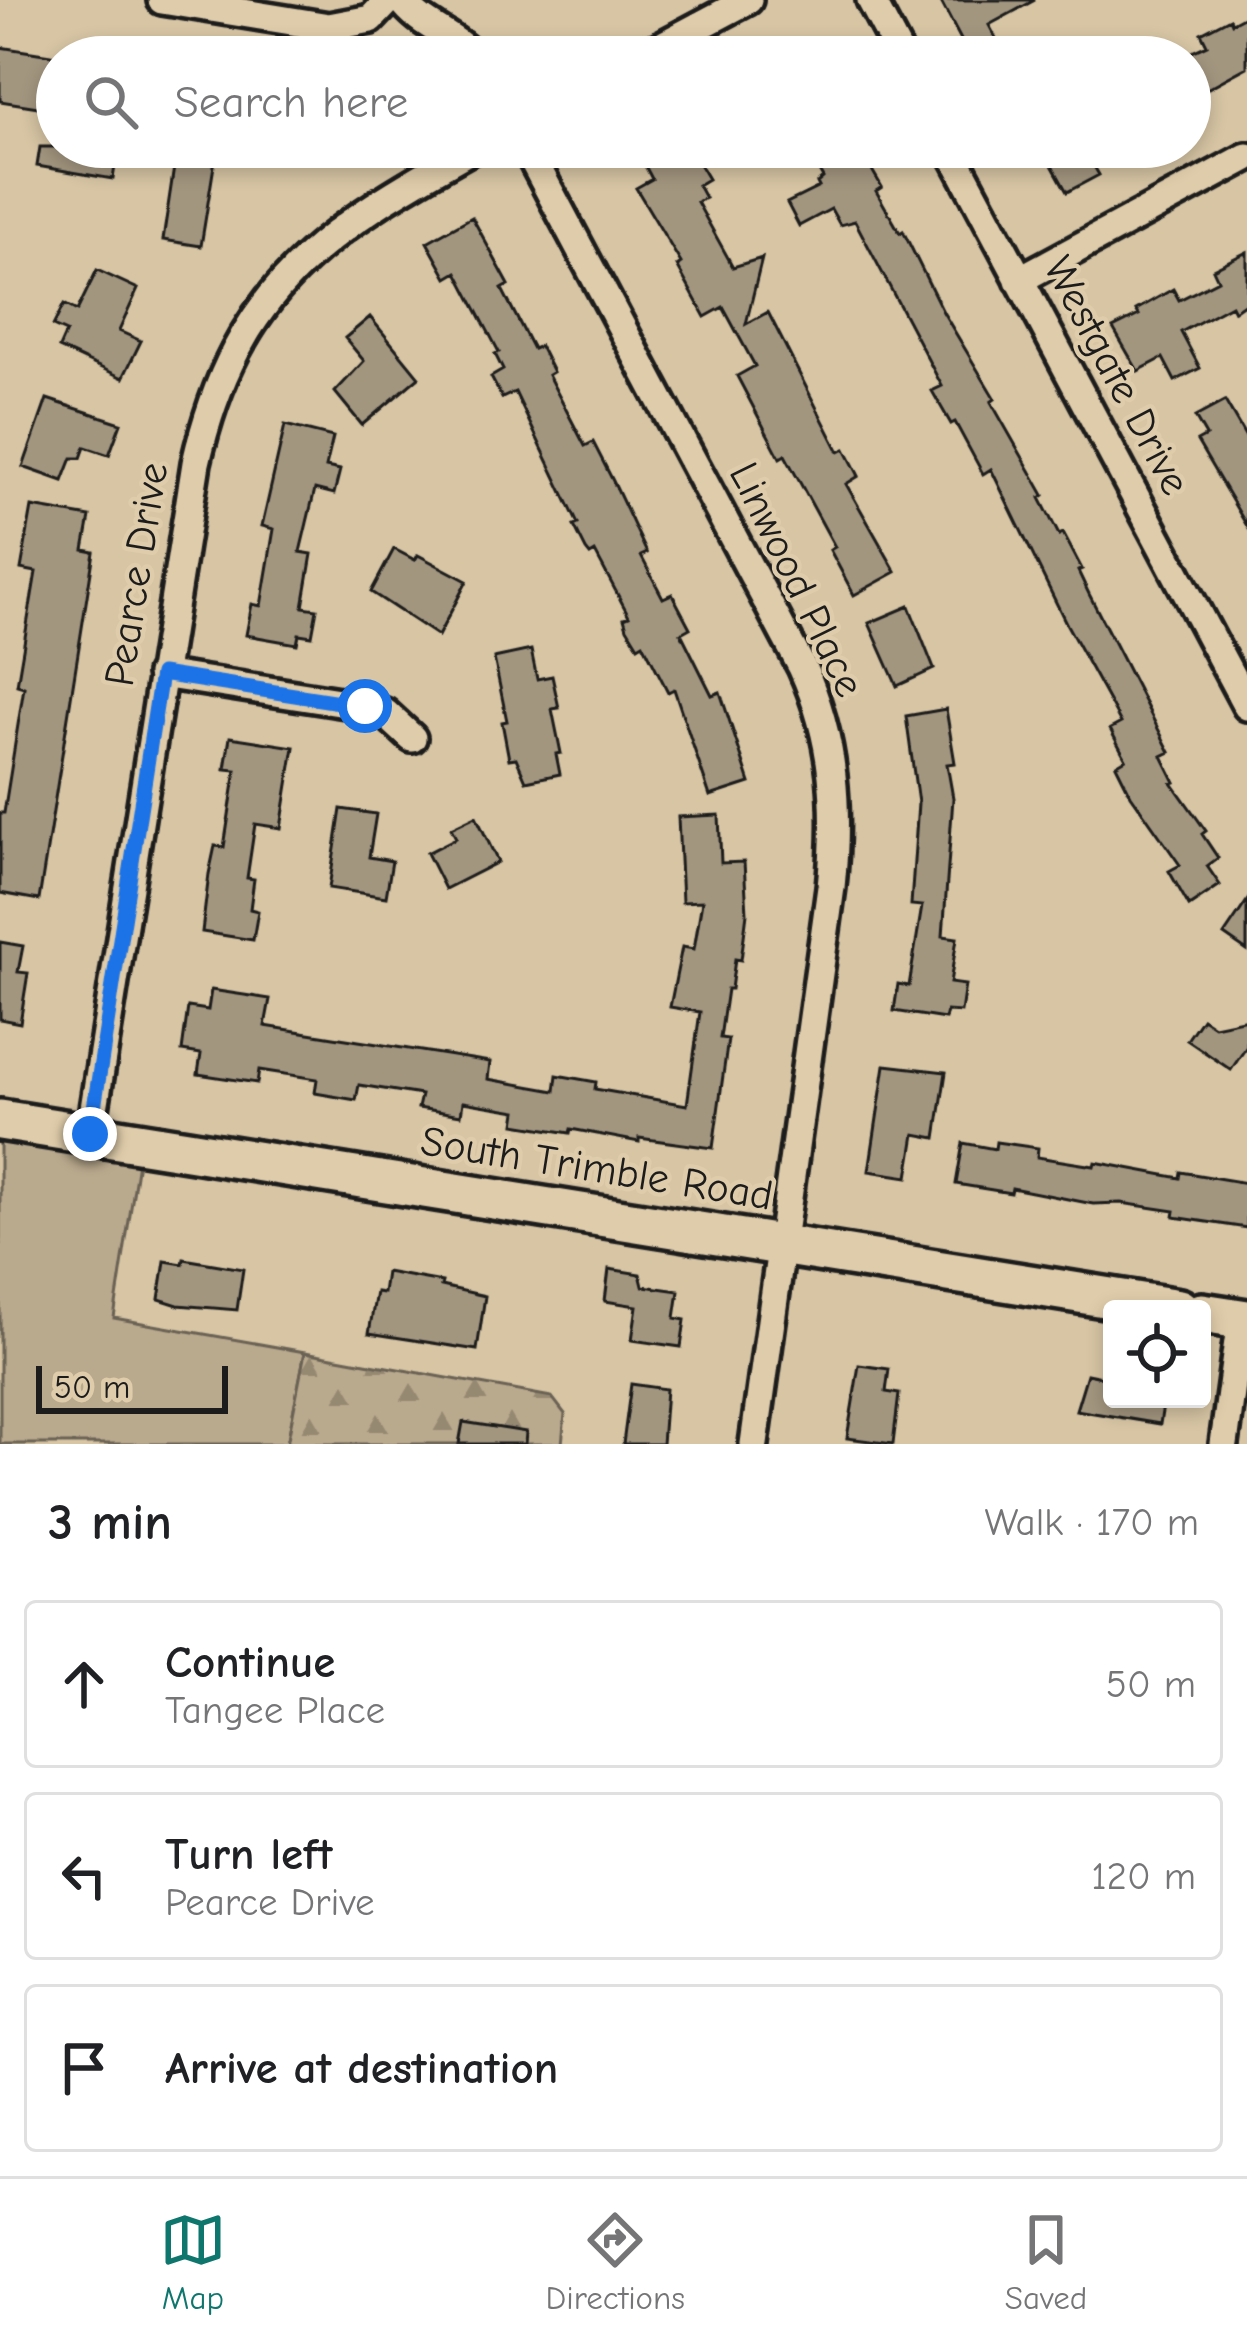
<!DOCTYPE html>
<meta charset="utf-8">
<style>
body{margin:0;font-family:"Comic Neue",sans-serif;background:#f6f6f6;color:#202124}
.controls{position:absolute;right:36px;bottom:36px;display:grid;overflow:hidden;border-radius:12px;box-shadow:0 6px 18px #0003}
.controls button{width:108px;height:108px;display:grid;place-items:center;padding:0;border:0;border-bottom:3px solid #e0e0e0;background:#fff;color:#202124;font:60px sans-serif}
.scale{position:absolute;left:36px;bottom:30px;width:192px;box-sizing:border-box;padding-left:12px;border:6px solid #1c1c1c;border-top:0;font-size:33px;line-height:42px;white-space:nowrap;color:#1c1c1c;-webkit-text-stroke:9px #dfccaa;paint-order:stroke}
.stop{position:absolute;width:36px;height:36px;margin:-27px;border:9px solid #1a73e8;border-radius:50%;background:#fff}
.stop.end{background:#1a73e8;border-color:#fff;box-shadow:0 3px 12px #0008}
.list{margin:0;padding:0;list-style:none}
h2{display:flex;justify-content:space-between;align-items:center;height:156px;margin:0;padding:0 48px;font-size:51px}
h2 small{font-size:39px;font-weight:400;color:#757577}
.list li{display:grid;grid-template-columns:78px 1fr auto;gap:36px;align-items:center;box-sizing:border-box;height:168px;margin:0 24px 24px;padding:0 24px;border:3px solid #e0e0e0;border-radius:12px}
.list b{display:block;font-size:45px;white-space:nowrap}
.list p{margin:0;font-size:39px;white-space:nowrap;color:#757577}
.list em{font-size:39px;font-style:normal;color:#757577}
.icon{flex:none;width:66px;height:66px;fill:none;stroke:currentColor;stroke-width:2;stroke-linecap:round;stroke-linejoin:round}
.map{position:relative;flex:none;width:1247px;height:1444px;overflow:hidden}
.search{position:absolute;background:#fff;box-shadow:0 6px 18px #0003;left:36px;right:36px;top:36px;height:132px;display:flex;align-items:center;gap:30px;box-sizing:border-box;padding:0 42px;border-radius:66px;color:#757577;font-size:45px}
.sheet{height:732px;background:#fff}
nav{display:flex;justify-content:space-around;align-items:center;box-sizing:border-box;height:168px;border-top:3px solid #e0e0e0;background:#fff;font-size:33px;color:#757577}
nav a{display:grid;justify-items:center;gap:6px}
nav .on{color:#0f766e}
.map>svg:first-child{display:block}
.green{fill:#b9a98d;stroke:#6a6254;stroke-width:3}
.forest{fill:url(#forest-firs);stroke:#6a6254;stroke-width:3}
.building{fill:#a3967f;stroke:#1c1c1c;stroke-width:3}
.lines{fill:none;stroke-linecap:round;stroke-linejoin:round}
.minor-casing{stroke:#1c1c1c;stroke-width:36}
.secondary-casing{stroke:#1c1c1c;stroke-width:48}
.minor{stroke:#dfccaa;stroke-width:27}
.secondary{stroke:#dfccaa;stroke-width:39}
.route{stroke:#1a73e8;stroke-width:15}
.labels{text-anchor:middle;stroke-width:9;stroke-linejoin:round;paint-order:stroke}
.street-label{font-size:42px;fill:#1c1c1c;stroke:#dfccaa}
</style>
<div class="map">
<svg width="1247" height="1444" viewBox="0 0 1247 1444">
<defs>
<pattern id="forest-firs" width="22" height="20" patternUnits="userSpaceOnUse" patternTransform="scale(3)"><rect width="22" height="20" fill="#b9a98d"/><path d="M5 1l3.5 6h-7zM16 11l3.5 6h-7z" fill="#968972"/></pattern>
</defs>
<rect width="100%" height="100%" fill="#d7c5a4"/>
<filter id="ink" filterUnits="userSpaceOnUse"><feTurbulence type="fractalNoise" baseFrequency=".00833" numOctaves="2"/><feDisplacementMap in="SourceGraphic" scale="24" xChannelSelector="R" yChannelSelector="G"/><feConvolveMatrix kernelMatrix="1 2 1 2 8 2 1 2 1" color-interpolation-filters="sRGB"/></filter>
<g filter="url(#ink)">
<path class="green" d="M0,1141L138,1162L114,1318L305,1352L287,1444H0Z"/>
<path class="forest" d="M305,1352L552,1397L565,1414L562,1444H287Z"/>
<path class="building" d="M940,0H1035L989,25L1006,57H970Z
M1247,15V67L1190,98V53L1207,45L1201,33L1230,18L1232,23Z
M0,47L57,56V110L0,101Z
M40,147H118L113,179L37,166Z
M177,147H217L201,246L163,240Z
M646,147H689L708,179L698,185L705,198L697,202L733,267L762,258L746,324L768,312L839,452L845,449L859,476L846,484L896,572L854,595L830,550L835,547L785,455L780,458L737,376L755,366L723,307L705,317L677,266L681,263L636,188L652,179L642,160Z
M845,147H852L857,156L862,153L882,187L876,191L900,233L903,231L943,312L995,399L991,402L1044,495L1040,498L1059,535L1063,533L1082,569L1078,571L1089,594L1170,752L1162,756L1175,782L1172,783L1206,831L1202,834L1218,858L1207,866L1220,885L1189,906L1169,871L1180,865L1131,795L1116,765L1126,759L1110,729L1121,723L1067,625L991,469L983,474L955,422L951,424L932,391L942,386L855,221L840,225L831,209L799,226L787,203L819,187L817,183L823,178L815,164Z
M1042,147H1083L1099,175L1067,192Z
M472,217L509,285L502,289L533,349L540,346L553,372L548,375L585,446L593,442L613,481L647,553L641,556L663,598L672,594L690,628L681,633L712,695L720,692L750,783L710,796L674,689L668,692L643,643L638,646L627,628L624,618L629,616L595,552L590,555L586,550L574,526L578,524L515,392L502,398L491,377L503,370L495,354L499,352L457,272L447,278L427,242Z
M1247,252V302L1234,311L1231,305L1181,332L1200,368L1175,381L1163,358L1138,371L1113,328L1139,315L1136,310L1173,289L1179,300L1218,280L1213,269Z
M97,270L138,289L119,331L141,341L123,378L59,348L66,332L53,326L64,304L77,311Z
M370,317L419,377L362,425L335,392L364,361L345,338Z
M47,399L121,423L109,455L85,447L81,458H72L63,481L23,467Z
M1225,401L1247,439V526L1197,441L1206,436L1195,417Z
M285,425L333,437L326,467L340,470L334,494L315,489L300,552L312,554L303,607L317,609L312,636L299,634L297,644L246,635L252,604L261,606L274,529L262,526Z
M32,507L90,517L84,550L94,552L39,900L0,893V813H4L24,687L17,685L36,572L21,569Z
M394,549L415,560L418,555L467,581L438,636L371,592Z
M909,606L934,669L897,686L869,623Z
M531,650L537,679L552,676L559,708L552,709L561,753L556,754L560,774L526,781L516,758L509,759L502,722L507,721L494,658Z
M946,709L955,763L947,764L953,798L943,936L957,938L950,983L965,985L961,1012L947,1011L945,1019L894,1011L898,984L909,986L922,906L911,905L918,803L906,716Z
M230,737L294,747L281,828L255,824L247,878L254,879L250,909L258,911L253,940L202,932L209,874L215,846L224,847L236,770L225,769Z
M341,809L376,814L369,857L392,861L386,897L329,888Z
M719,815L721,863L744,862L747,913L741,960L735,959L731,989H727L720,1038L728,1039L713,1148L639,1138V1142L571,1129L570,1133L515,1124L517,1111L463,1102L461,1115L418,1108L421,1095L359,1085L356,1100L315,1093L317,1079L259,1070L257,1083L198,1074L201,1054L182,1051L188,1007L208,1010L211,990L270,999L265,1026L490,1062L488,1079L555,1091L557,1075L596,1082L595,1089L687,1105L700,1012L670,1007L682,947L694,949L702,901L682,902L678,817Z
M476,816L498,862L445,889L427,853L456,838L451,828Z
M1247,901V951L1224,935Z
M0,942L23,946L18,972L28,973L20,1023L0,1019Z
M1202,1018L1214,1026L1247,1019V1046L1231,1070L1187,1040Z
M885,1065L946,1072L936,1138L915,1134L908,1177L869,1171Z
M996,1142L1038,1148L1037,1157L1094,1166L1095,1162L1180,1178L1181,1172L1247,1183V1228L1174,1217L1175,1211L1121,1203L1093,1204L1012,1188L1011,1193L956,1184L963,1143L995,1149Z
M184,1259L243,1269L237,1310L178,1305L159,1299L165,1261L183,1264Z
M609,1269L640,1274L643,1286L679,1291L675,1318L685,1320L681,1347L632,1340L637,1306L605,1301Z
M386,1272L442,1282L441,1286L485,1296L477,1350L369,1333L376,1292L383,1293Z
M859,1365L889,1369L886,1392L899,1394L893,1444L847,1438Z
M1087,1374L1112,1379V1399H1164L1160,1424L1076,1410Z
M631,1384L666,1389L662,1444H623Z
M463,1422L526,1432L525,1444H459Z"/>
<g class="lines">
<g class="minor-casing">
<path id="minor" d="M162,0L329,27L371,19L389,0
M402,0C419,25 453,34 473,57
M871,0L901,57
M641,57L748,0
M526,147L802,667C835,739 839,809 831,887L754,1444
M949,147L1247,706
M1019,280L1247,157
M161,674L365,706L385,713L412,738
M90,1134L196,463C236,287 326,230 475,147
M1224,1444L1241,1319"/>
</g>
<g class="secondary-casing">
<path id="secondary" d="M0,1120L1179,1309
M1202,1313L1247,1320"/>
</g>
<use href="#minor" class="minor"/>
<use href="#secondary" class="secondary"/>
</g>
</g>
<g class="lines" filter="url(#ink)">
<path class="route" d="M90,1134L161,674L365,706"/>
</g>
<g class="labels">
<g class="street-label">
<text transform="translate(1118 375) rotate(62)" y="15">Westgate Drive</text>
<text transform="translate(135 574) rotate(-81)" y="15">Pearce Drive</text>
<text transform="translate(798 579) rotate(64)" y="15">Linwood Place</text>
<text transform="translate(597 1167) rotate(9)" y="15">South Trimble Road</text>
</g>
</g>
</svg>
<div class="controls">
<button><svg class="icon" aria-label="locate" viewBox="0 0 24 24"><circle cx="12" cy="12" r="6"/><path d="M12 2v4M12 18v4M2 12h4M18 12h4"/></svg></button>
</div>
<div class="scale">50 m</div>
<div class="stop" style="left:365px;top:706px"></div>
<div class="stop end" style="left:90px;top:1134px"></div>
<div class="search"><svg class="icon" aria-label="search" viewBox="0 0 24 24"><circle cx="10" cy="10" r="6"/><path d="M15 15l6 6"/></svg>Search here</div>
</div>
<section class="sheet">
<h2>3 min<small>Walk · 170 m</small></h2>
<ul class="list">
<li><svg class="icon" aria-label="ahead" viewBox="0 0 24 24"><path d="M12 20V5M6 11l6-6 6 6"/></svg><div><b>Continue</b><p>Tangee Place</p></div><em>50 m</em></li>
<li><svg class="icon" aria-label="left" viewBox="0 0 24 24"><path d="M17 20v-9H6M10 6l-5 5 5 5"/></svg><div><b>Turn left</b><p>Pearce Drive</p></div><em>120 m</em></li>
<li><svg class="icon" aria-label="arrive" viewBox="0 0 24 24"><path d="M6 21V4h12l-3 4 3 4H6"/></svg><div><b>Arrive at destination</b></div></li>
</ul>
</section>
<nav>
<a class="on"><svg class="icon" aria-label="map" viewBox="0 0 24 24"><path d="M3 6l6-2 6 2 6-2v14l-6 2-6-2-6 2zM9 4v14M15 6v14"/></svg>Map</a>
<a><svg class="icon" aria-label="directions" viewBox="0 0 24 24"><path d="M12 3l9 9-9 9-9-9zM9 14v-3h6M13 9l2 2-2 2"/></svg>Directions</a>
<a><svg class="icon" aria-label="saved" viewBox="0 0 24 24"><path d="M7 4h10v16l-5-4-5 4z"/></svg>Saved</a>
</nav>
